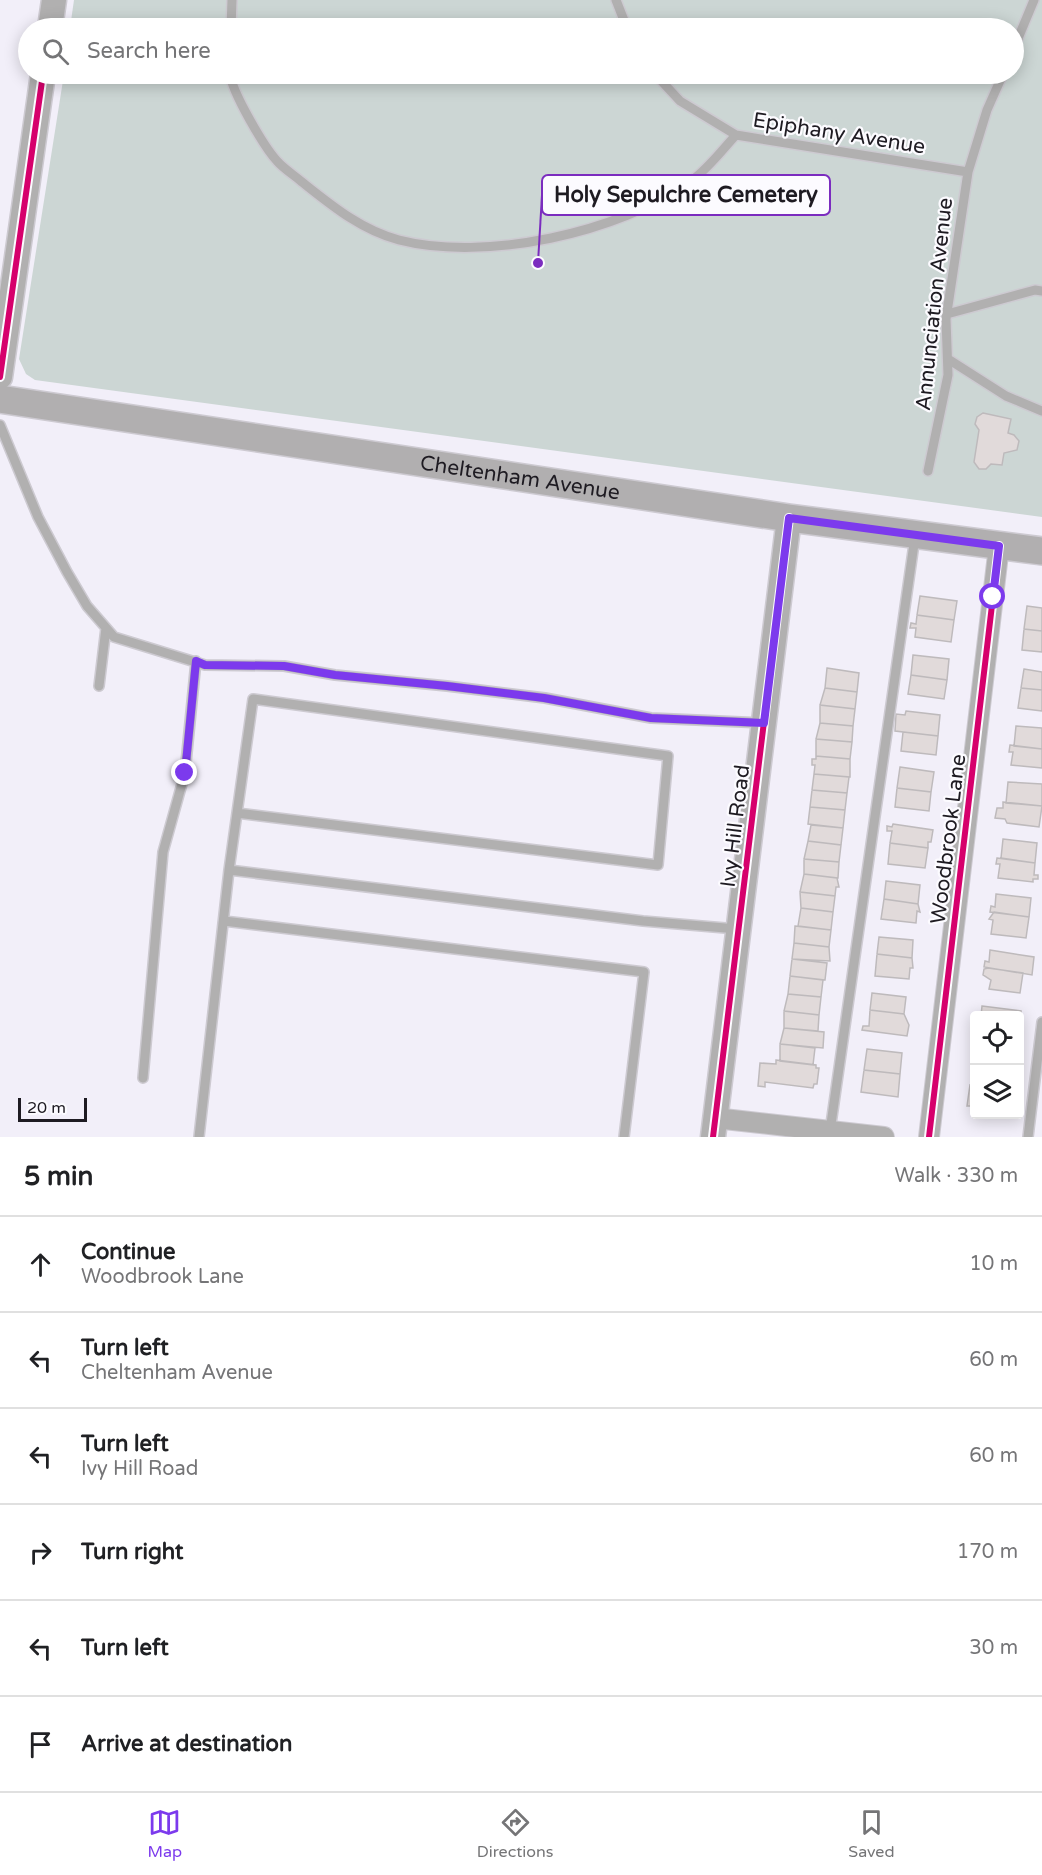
<!DOCTYPE html>
<meta charset="utf-8">
<style>
body{margin:0;font-family:"Varela Round",sans-serif;background:#f2f2f2;color:#202124}
.controls{position:absolute;right:18px;bottom:18px;display:grid;overflow:hidden;border-radius:6px;box-shadow:0 3px 15px #0003}
.controls button{width:54px;height:54px;display:grid;place-items:center;padding:0;border:0;border-bottom:2px solid #e0e0e0;background:#fff;color:#202124;font:30px sans-serif}
.scale{position:absolute;left:18px;bottom:15px;width:69px;box-sizing:border-box;padding-left:6px;border:3px solid #1e1b22;border-top:0;font-size:16px;line-height:21px;white-space:nowrap;color:#1e1b22;-webkit-text-stroke:4px #fcfbff;paint-order:stroke}
.stop{position:absolute;width:18px;height:18px;margin:-14px;border:4px solid #7c3aed;border-radius:50%;background:#fff}
.stop.end{background:#7c3aed;border-color:#fff;box-shadow:0 2px 6px #0008}
.list{margin:0;padding:0;list-style:none}
h2{display:flex;justify-content:space-between;align-items:center;height:78px;margin:0;padding:0 24px;font-size:26px}
h2 small{font-size:20px;font-weight:400;color:#757577}
.list li{display:grid;grid-template-columns:39px 1fr auto;gap:18px;align-items:center;box-sizing:border-box;height:96px;padding:0 24px;border-top:2px solid #e0e0e0}
.list b{display:block;font-size:22px;white-space:nowrap}
.list p{margin:0;font-size:20px;white-space:nowrap;color:#757577}
.list em{font-size:20px;font-style:normal;color:#757577}
.icon{flex:none;width:33px;height:33px;fill:none;stroke:currentColor;stroke-width:2;stroke-linecap:round;stroke-linejoin:round}
.map{position:relative;flex:none;width:1042px;height:1137px;overflow:hidden}
.search{position:absolute;background:#fff;box-shadow:0 3px 15px #0003;left:18px;right:18px;top:18px;height:66px;display:flex;align-items:center;gap:15px;box-sizing:border-box;padding:0 21px;border-radius:33px;color:#757577;font-size:22px}
.sheet{height:654px;background:#fff}
nav{display:flex;justify-content:space-around;align-items:center;box-sizing:border-box;height:84px;border-top:2px solid #e0e0e0;background:#fff;font-size:16px;color:#757577}
nav a{display:grid;justify-items:center;gap:3px}
nav .on{color:#7c3aed}
.map>svg:first-child{display:block}
.green{fill:#ccd6d4}
.building{fill:#e1dada;stroke:#bebabc;stroke-width:1.5}
.lines{fill:none;stroke-linecap:round;stroke-linejoin:round}
.service-casing{stroke:#cdcad1;stroke-width:12}
.minor-casing{stroke:#cdcad1;stroke-width:22}
.tertiary-casing{stroke:#cdcad1;stroke-width:27}
.secondary-casing{stroke:#cdcad1;stroke-width:30}
.service{stroke:#b1b0b0;stroke-width:9}
.minor{stroke:#b1b0b0;stroke-width:20}
.tertiary{stroke:#b1b0b0;stroke-width:24}
.secondary{stroke:#b1afb0;stroke-width:27}
.cycleway-casing{stroke:#fcfbff;stroke-width:10}
.cycleway{stroke:#d6006c;stroke-width:6}
.route{stroke:#7c3aed;stroke-width:8}
.labels{text-anchor:middle;stroke-width:4.5;stroke-linejoin:round;paint-order:stroke}
.street-label{font-size:21px;fill:#1e1b22;stroke:#fcfbff}
.leader{fill:none;stroke:#7b2cbf;stroke-width:2}
.callout-dot{fill:#7b2cbf;stroke:#fcfbff;stroke-width:2}
.callout{fill:#fcfbff;stroke:#7b2cbf;stroke-width:2}
.callout-label{font-size:22px;text-anchor:middle;font-weight:bold;fill:#1e1b22}
</style>
<div class="map">
<svg width="1042" height="1137" viewBox="0 0 1042 1137">
<rect width="100%" height="100%" fill="#f2eff9"/>
<path class="green" d="M74,0H1042V517L35,380L26,374L19,359L64,74H1014V28H70Z"/>
<path class="building" d="M983,413L1011,419L1008,433L1014,435L1019,441L1017,450L1004,453L1002,465L991,464L986,469H979L974,462L979,430L975,424L977,417Z
M920,596L957,601L954,620L917,615Z
M1027,606L1042,608V631L1024,629Z
M917,615L954,620L951,642L915,637L916,628H910L911,623L916,624Z
M1024,629L1042,631V652L1022,650Z
M913,655L949,659L947,680L911,675Z
M827,668L859,673L857,692L825,688Z
M1024,669L1042,672V690L1021,688Z
M911,675L947,680L944,699L908,694Z
M825,688L857,692L855,709L820,705Z
M1021,688L1042,690V711L1018,708Z
M820,705L855,709L853,726L820,723Z
M906,711L940,715L938,736L895,731L896,714L905,715Z
M820,723L853,726L852,742L816,739Z
M1016,726L1042,728V749L1014,746Z
M903,732L938,736L936,755L901,751Z
M816,739L852,742L850,759L816,756Z
M1010,745L1042,749V768L1011,765L1013,752H1009Z
M816,756L850,759V777L814,774L815,765H812V759H816Z
M900,767L934,772L931,792L897,788Z
M814,774L849,777L847,793L812,790Z
M1008,782L1042,784V806L1006,803Z
M897,788L931,792L929,811L895,807Z
M812,790L847,793L845,810L810,807Z
M1003,802L1042,806L1039,827L1007,823L1005,819L995,818L997,808H1003Z
M810,807L845,810L843,828L808,824Z
M893,824L933,830L931,842H928V848L890,843L892,831H887V826L892,827Z
M811,825L843,828L841,845L808,841Z
M1003,839L1037,843L1035,863L1001,858Z
M808,841L841,845L839,862L804,859Z
M890,843L928,848L925,868L888,864Z
M997,858L1035,863L1034,875H1038V879H1033V882L998,878L1000,864H996Z
M804,859L839,862L838,878L804,874Z
M804,874L837,878L839,887H836L835,896L800,892Z
M886,881L920,885L918,904L884,899Z
M800,892L835,896L833,912L801,908Z
M996,894L1031,898L1029,917L990,912L991,906L995,907Z
M884,899L918,904L920,912L917,911L916,923L881,919Z
M801,908L833,912L831,930L798,926Z
M994,912L1029,917L1026,938L991,934L993,920L989,919Z
M795,926L831,930L829,947L794,943Z
M879,937L913,940L912,958L877,954Z
M794,943L829,947L830,961L792,959Z
M990,950L1034,957L1032,975L984,967L985,961L989,962Z
M877,954L912,958L913,968H910L909,979L875,976Z
M792,959L827,963L825,980L790,976Z
M988,968L1023,973L1020,993L989,989L991,980L983,975L984,969Z
M790,976L823,980L821,997L788,994Z
M872,993L906,997L904,1014L870,1010Z
M788,994L821,997L819,1015L784,1011Z
M982,1006L1021,1011V1014L981,1016Z
M870,1010L904,1014L909,1025L907,1036L862,1030L863,1026H869Z
M784,1011L819,1015L818,1031L784,1028Z
M784,1028L824,1032L823,1048L780,1044Z
M780,1044L815,1048L813,1065L780,1061Z
M867,1049L902,1053L900,1074L864,1070Z
M776,1060L816,1065V1068H819L817,1084H814L813,1088L765,1082V1087L758,1086L760,1063L776,1064Z
M864,1070L900,1074L898,1097L861,1092Z
M970,1085L974,1086V1106H967Z"/>
<g class="lines">
<g class="service-casing">
<path id="service" d="M616,0L627,28
M231,28L232,0
M1014,48L1034,0
M230,74C232,92 264,147 277,161C284,169 294,175 302,182C331,205 361,230 399,240C485,262 619,233 691,181C708,169 722,150 736,135
M655,74L680,101L736,135L968,172
M947,314L1035,290L1042,291
M948,359L1006,396L1042,411
M0,425L38,517L67,572L87,606L114,637L205,665L284,666L335,675L447,686L545,698L651,718L764,723
M928,471L948,375L946,319L968,172L987,110L1003,74
M99,686L106,628
M229,870L253,699L668,756L658,865L237,813
M224,921L644,972L624,1137
M143,1078L163,852L185,773L196,661
M830,1131L915,537
M199,1137L229,870L643,921L737,929
M1028,1137L1042,1022"/>
</g>
<g class="minor-casing">
<path id="minor" d="M715,1118L884,1137
M929,1137L999,546"/>
</g>
<g class="tertiary-casing">
<path id="tertiary" d="M50,28L54,0
M0,377L43,74
M713,1137L789,518"/>
</g>
<g class="secondary-casing">
<g id="secondary">
<path id="s1" d="M0,399L789,518L1042,551"/>
</g>
</g>
<use href="#service" class="service"/>
<use href="#minor" class="minor"/>
<use href="#tertiary" class="tertiary"/>
<use href="#secondary" class="secondary"/>
<g class="cycleway-casing">
<path id="cycleway" d="M0,377L43,74
M713,1137L789,518
M929,1137L999,546"/>
</g>
<use href="#cycleway" class="cycleway"/>
</g>
<g class="lines">
<path class="route" d="M185,773L196,661L205,665L284,666L335,675L447,686L544,698L651,718L764,723L789,518L999,546L993,597"/>
</g>
<g class="labels">
<g class="street-label">
<text transform="translate(839 133) rotate(9)" y="7">Epiphany Avenue</text>
<text transform="translate(934 304) rotate(-84)" y="7">Annunciation Avenue</text>
<text dy="7" stroke="none"><textPath href="#s1" startOffset="526">Cheltenham Avenue</textPath></text>
<text transform="translate(735 826) rotate(-83)" y="7">Ivy Hill Road</text>
<text transform="translate(948 839) rotate(-83)" y="7">Woodbrook Lane</text>
</g>
</g>
<path class="leader" d="M538 263L542 195"/>
<circle class="callout-dot" cx="538" cy="263" r="6"/>
<rect class="callout" x="542" y="175" width="288" height="40" rx="6"/>
<g class="callout-label">
<text x="686" y="202">Holy Sepulchre Cemetery</text>
</g>
</svg>
<div class="controls">
<button><svg class="icon" aria-label="locate" viewBox="0 0 24 24"><circle cx="12" cy="12" r="6"/><path d="M12 2v4M12 18v4M2 12h4M18 12h4"/></svg></button>
<button><svg class="icon" aria-label="layers" viewBox="0 0 24 24"><path d="M12 4l9 5-9 5-9-5zM3 14l9 5 9-5"/></svg></button>
</div>
<div class="scale">20 m</div>
<div class="stop" style="left:993px;top:597px"></div>
<div class="stop end" style="left:185px;top:773px"></div>
<div class="search"><svg class="icon" aria-label="search" viewBox="0 0 24 24"><circle cx="10" cy="10" r="6"/><path d="M15 15l6 6"/></svg>Search here</div>
</div>
<section class="sheet">
<h2>5 min<small>Walk · 330 m</small></h2>
<ul class="list">
<li><svg class="icon" aria-label="ahead" viewBox="0 0 24 24"><path d="M12 20V5M6 11l6-6 6 6"/></svg><div><b>Continue</b><p>Woodbrook Lane</p></div><em>10 m</em></li>
<li><svg class="icon" aria-label="left" viewBox="0 0 24 24"><path d="M17 20v-9H6M10 6l-5 5 5 5"/></svg><div><b>Turn left</b><p>Cheltenham Avenue</p></div><em>60 m</em></li>
<li><svg class="icon" aria-label="left" viewBox="0 0 24 24"><path d="M17 20v-9H6M10 6l-5 5 5 5"/></svg><div><b>Turn left</b><p>Ivy Hill Road</p></div><em>60 m</em></li>
<li><svg class="icon" aria-label="right" viewBox="0 0 24 24"><path d="M7 20v-9h11M14 6l5 5-5 5"/></svg><div><b>Turn right</b></div><em>170 m</em></li>
<li><svg class="icon" aria-label="left" viewBox="0 0 24 24"><path d="M17 20v-9H6M10 6l-5 5 5 5"/></svg><div><b>Turn left</b></div><em>30 m</em></li>
<li><svg class="icon" aria-label="arrive" viewBox="0 0 24 24"><path d="M6 21V4h12l-3 4 3 4H6"/></svg><div><b>Arrive at destination</b></div></li>
</ul>
</section>
<nav>
<a class="on"><svg class="icon" aria-label="map" viewBox="0 0 24 24"><path d="M3 6l6-2 6 2 6-2v14l-6 2-6-2-6 2zM9 4v14M15 6v14"/></svg>Map</a>
<a><svg class="icon" aria-label="directions" viewBox="0 0 24 24"><path d="M12 3l9 9-9 9-9-9zM9 14v-3h6M13 9l2 2-2 2"/></svg>Directions</a>
<a><svg class="icon" aria-label="saved" viewBox="0 0 24 24"><path d="M7 4h10v16l-5-4-5 4z"/></svg>Saved</a>
</nav>
